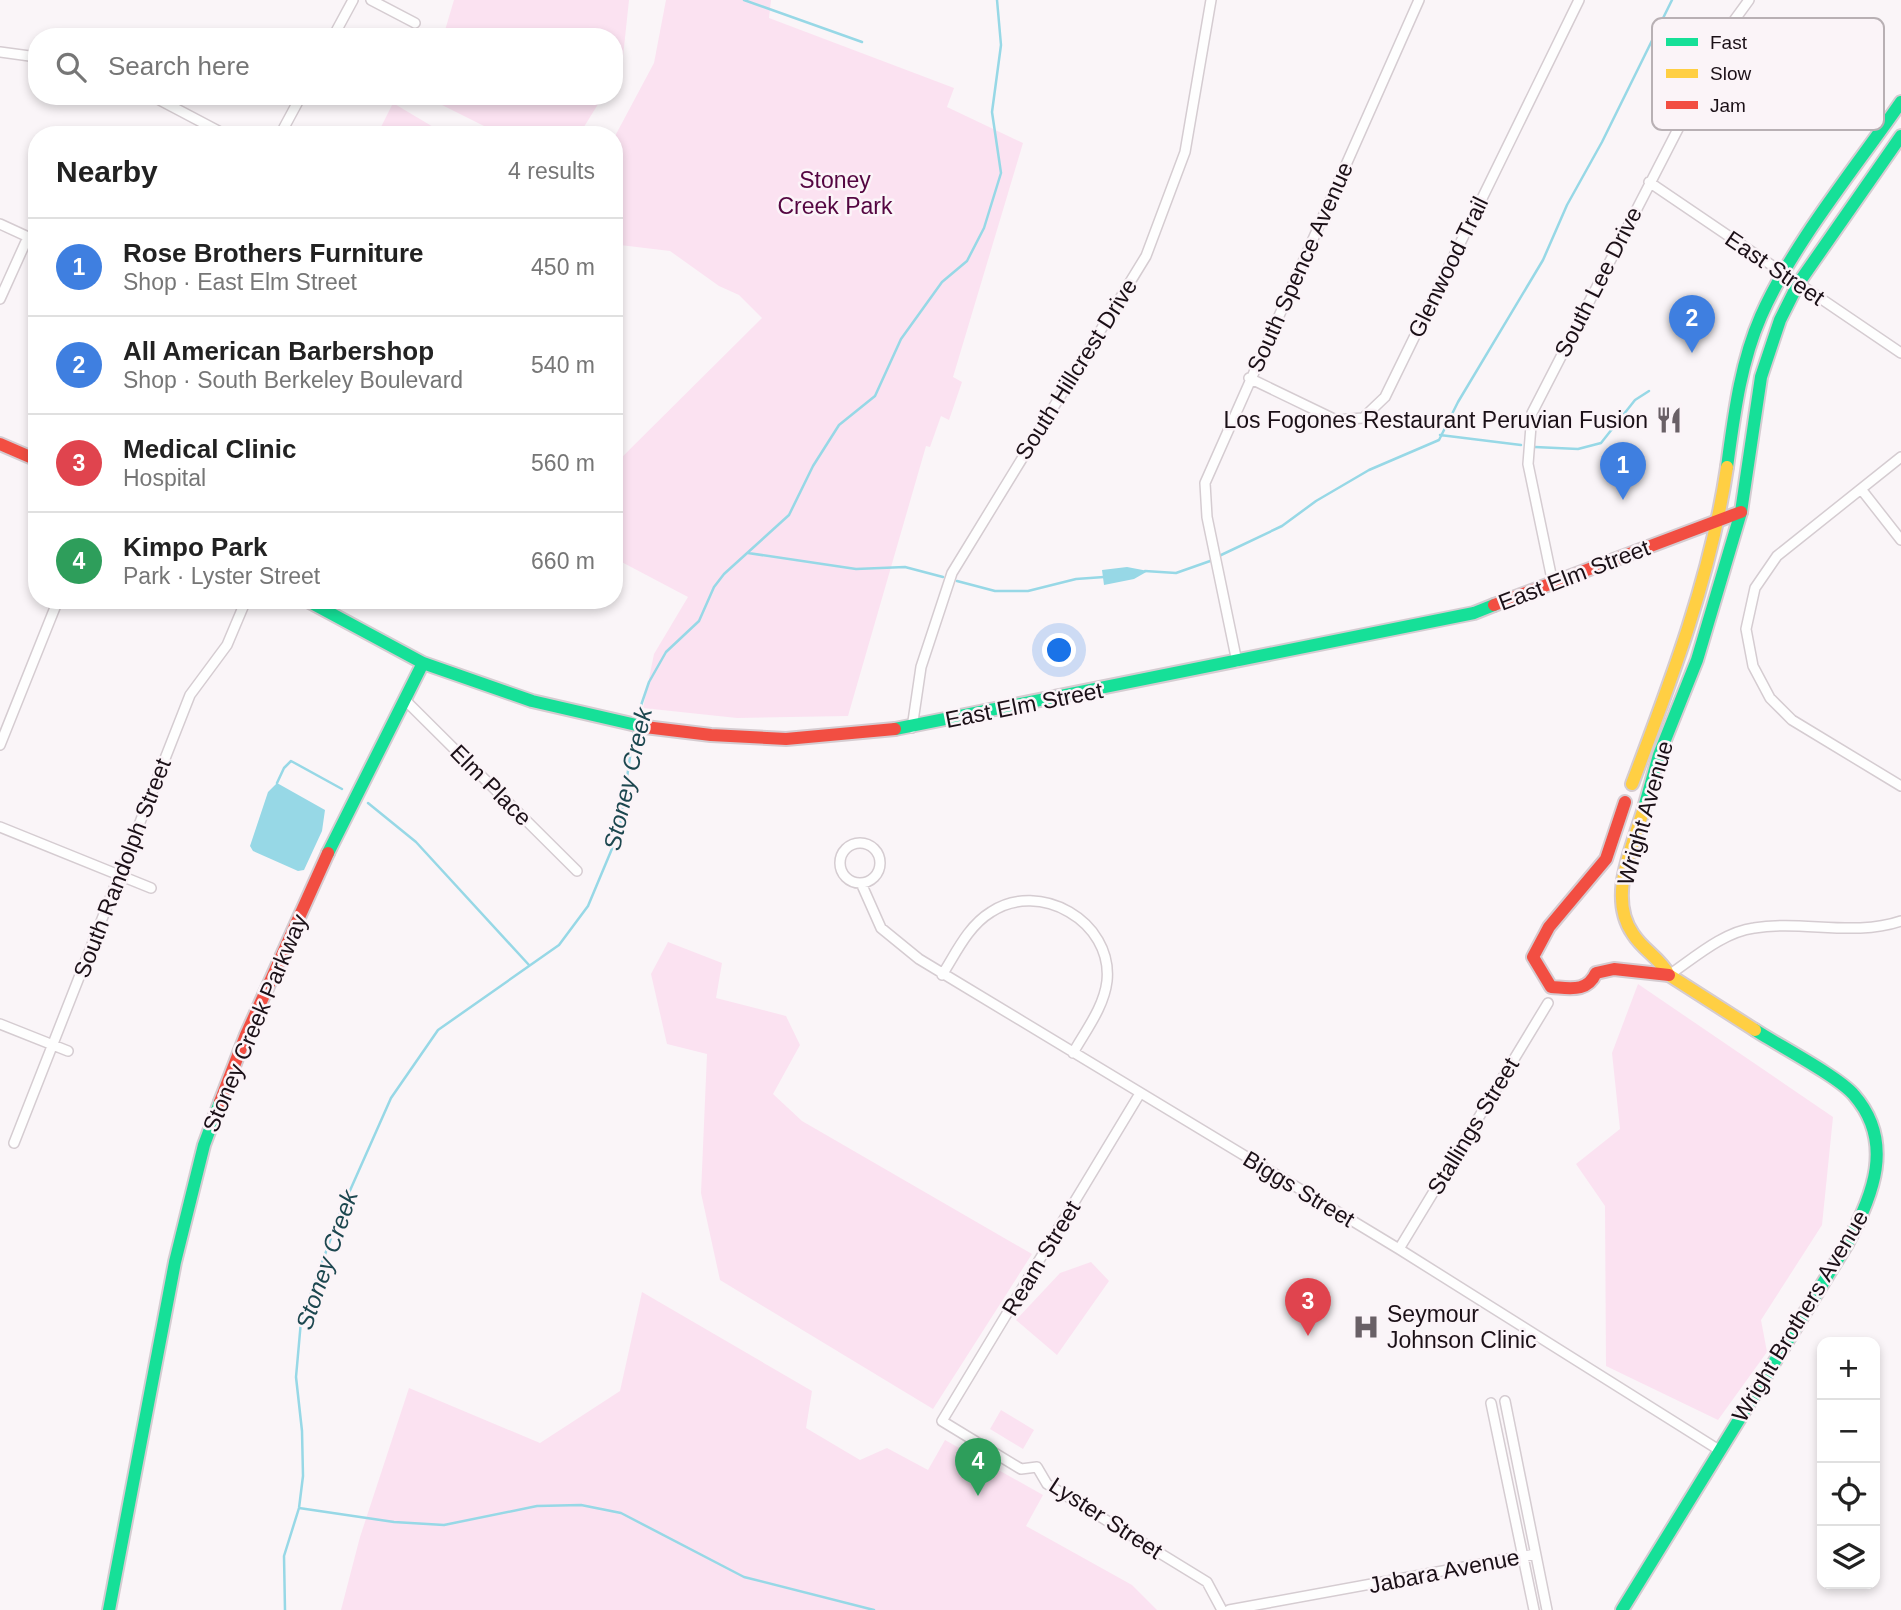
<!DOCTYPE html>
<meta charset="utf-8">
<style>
body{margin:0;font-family:Arial,sans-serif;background:#f6f6f6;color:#222}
.controls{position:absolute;right:21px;bottom:21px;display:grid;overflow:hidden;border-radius:14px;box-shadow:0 4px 10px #0003}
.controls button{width:63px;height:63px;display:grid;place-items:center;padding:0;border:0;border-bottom:2px solid #e0e0e0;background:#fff;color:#222;font:35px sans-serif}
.you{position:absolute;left:1060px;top:651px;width:24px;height:24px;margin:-18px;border:5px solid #fff;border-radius:50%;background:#1a73e8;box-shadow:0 0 0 10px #1a73e833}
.badge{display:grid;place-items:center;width:46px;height:46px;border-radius:50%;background:#696066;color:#fff;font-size:23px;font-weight:700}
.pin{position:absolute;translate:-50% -58px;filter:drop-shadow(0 2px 4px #0008)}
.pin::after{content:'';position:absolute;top:37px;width:24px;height:21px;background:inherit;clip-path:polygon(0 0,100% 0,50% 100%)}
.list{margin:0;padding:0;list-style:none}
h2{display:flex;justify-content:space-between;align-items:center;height:91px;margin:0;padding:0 28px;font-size:30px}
h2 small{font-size:23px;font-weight:400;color:#767676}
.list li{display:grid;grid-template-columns:46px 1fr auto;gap:21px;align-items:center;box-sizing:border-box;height:98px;padding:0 28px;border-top:2px solid #e0e0e0}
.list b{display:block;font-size:26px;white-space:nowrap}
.list p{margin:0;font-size:23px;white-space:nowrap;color:#767676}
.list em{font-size:23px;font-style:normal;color:#767676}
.icon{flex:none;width:38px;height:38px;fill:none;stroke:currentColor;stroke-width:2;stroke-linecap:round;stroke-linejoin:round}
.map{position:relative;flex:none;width:1901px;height:1610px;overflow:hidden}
.search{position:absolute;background:#fff;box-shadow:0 4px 10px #0003;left:28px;top:28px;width:595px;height:77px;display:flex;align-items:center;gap:18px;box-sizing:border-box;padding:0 24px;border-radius:28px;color:#767676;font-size:26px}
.panel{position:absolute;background:#fff;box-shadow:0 4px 10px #0003;left:28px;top:126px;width:595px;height:483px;border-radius:28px}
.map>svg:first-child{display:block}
.green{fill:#fbe2f1}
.water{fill:#97d8e6}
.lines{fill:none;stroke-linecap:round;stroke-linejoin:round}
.stream{stroke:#97d8e6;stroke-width:2.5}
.street-casing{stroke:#d5ccd1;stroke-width:12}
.fast-casing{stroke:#d5ccd1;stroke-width:16}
.slow-casing{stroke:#d5ccd1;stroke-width:16}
.jam-casing{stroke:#d5ccd1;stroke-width:16}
.street{stroke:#fefefe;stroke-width:9}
.fast{stroke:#16e098;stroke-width:12}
.slow{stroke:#ffcf43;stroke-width:12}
.jam{stroke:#f24e42;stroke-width:12}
.labels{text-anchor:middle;stroke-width:5;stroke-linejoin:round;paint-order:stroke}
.park-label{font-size:23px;fill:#540641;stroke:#fbf4f8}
.street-label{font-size:23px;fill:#1b1017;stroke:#fbf4f8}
.poi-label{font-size:23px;fill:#1b1017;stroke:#fbf4f8;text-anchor:end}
.water-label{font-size:24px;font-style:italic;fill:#1c474f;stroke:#fbf4f8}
.key{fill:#fbf4f8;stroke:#b8b0b4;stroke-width:2}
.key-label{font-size:19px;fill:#1b1017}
</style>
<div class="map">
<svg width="1901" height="1610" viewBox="0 0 1901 1610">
<rect width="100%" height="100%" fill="#faf5f8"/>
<path class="green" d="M454,0H629L622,66L614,78V37H443Z
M666,0H771L769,18L954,88L947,107L1023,143L953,377L962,382L949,420L941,416L930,447L926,446L848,716L737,718L643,708L654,654L688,597L614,558V465L762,318L739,295L719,286L670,251L620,245V310L614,328V138L654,63Z
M424,96H603L579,135H502Z
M393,103L440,131V135H377Z
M668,942L722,963L716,998L786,1016L800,1045L773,1094L802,1121L1032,1254L933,1409L720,1280L701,1193L707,1054L667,1044L651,974Z
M1638,984L1833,1117L1822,1225L1761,1320L1767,1352L1718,1420L1606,1366L1605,1206L1576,1164L1620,1129L1612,1053Z
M1091,1262L1109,1281L1057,1355L1016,1320L1060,1273Z
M642,1292L812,1391L806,1428L860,1460L887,1448L928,1470L945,1440L1043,1495L1026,1526L1132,1585L1157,1610H341L360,1537L409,1388L540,1443L620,1391Z
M1001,1410L1034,1430L1023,1449L990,1429Z"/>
<path class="water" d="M1127,567L1148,571L1134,579L1104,585L1102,570Z
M277,783L325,810L322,831L304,870L298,871L253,851L250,846L268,792Z"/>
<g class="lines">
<path class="stream" d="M744,0L862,42
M1440,435L1521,445
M1535,447L1578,449L1601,443L1635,400L1649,391
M748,553L856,569L905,567L943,577
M1219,556L1282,526L1316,501L1369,470L1439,440L1458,402L1543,260L1567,205L1602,142L1672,0
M1145,571L1176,573L1213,560
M957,581L995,591H1028L1076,579L1104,577
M636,720L649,682L666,652L699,621L714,587L724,574L789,515L813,466L839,425L875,396L901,339L942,282L967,261L984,228L1001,173L992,112L1001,45L997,0
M277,783L284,768L291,761L342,789
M368,803L416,842L529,965
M299,1508L394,1522L444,1525L537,1506L581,1505L621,1513L744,1577L874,1610
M285,1610L284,1556L299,1508L303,1476L302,1431L296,1377L301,1321L340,1213L391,1098L438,1030L559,945L588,906L619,832L634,730"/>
<g class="street-casing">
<path id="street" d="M371,0L415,23
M333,37L353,0
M0,52L37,57
M152,96L226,135
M280,135L301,96
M1649,182L1901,353
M0,224L37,241
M0,299L28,237
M1249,378L1336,420L1363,418L1385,397L1579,0
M1901,457L1777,556L1755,588L1746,629L1753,666L1770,698L1792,720L1901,786
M1861,489L1901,540
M1553,584L1528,464L1532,413L1733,22L1749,0
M1237,662L1207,517L1205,483L1419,0
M404,699L577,871
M912,728L921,667L952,573L1146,256L1185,152L1211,0
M0,745L58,600
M0,827L151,888
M840 863a20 20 0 1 1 40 0a20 20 0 1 1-40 0Z
M861,883L881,928L919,959L1399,1249L1719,1450
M942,975C956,953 968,926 991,912C1039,880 1113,921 1107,981C1104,1007 1086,1030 1073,1053
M1669,975C1694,958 1723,932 1754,928C1802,920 1855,937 1901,921
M0,1024L68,1051
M1139,1095L942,1421L1021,1469L1037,1467L1047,1484L1207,1582L1222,1610
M14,1143L190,695L227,645L246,600
M1399,1249L1548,1003
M1505,1401L1547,1610
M1491,1403L1534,1610
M1229,1610L1535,1554"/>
</g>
<g class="fast-casing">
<path id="fast" d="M1727,467C1734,416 1740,364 1761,316C1792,245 1856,167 1901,102
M306,600L423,663L532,701L645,727
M895,729L1474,613L1494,605
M1644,808L1659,755L1697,660L1741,512L1761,377L1780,320L1798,284L1901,136
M328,853L423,663
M109,1610L175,1262L204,1145L220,1102
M1622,1610L1847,1244C1873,1196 1895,1142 1854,1095C1839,1077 1778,1045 1755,1030"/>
</g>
<g class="slow-casing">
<path id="slow" d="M1632,784C1671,681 1711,576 1727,467
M1644,808C1633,846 1607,897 1633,934C1643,950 1660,958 1669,975L1755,1030"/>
</g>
<g class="jam-casing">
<path id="jam" d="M0,444L37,460
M1494,605L1741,512
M645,727L711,735L786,739L895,729
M1625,802L1606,859L1549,927L1533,957L1551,987C1569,988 1587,993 1596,973L1614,969L1669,975
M220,1102L246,1035L328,853"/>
</g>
<use href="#street" class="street"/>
<use href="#fast" class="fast"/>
<use href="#slow" class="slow"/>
<use href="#jam" class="jam"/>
</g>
<defs>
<g id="restaurant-bare" transform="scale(2.1)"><path d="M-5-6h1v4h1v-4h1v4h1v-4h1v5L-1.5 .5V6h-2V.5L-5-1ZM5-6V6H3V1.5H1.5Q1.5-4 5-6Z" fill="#696066" stroke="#fbf4f8" stroke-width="2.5" paint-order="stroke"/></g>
<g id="hospital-bare" transform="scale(2.1)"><path d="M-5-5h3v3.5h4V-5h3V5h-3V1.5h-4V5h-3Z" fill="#696066" stroke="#fbf4f8" stroke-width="2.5" paint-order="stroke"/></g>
</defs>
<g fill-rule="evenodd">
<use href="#restaurant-bare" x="1669" y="420"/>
<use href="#hospital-bare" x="1366" y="1327"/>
</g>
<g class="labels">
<g class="park-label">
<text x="835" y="188">Stoney<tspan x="835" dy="26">Creek Park</tspan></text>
</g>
<g class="street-label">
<text transform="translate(1300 267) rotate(-66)" y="8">South Spence Avenue</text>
<text transform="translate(1448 267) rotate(-64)" y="8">Glenwood Trail</text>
<text transform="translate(1775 268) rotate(34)" y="8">East Street</text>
<text transform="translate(1598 282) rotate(-63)" y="8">South Lee Drive</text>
<text transform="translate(1076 369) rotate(-58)" y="8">South Hillcrest Drive</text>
<text transform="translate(1574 575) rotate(-21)" y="8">East Elm Street</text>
<text transform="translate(1024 705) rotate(-11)" y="8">East Elm Street</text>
<text transform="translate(491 785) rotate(45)" y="8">Elm Place</text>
<text transform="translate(1645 813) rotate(-74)" y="8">Wright Avenue</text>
<text transform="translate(122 868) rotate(-69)" y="8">South Randolph Street</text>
<text transform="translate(255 1023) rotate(-67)" y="8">Stoney Creek Parkway</text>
<text transform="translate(1473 1126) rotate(-59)" y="8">Stallings Street</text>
<text transform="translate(1299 1189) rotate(31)" y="8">Biggs Street</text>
<text transform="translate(1041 1258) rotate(-59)" y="8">Ream Street</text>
<text transform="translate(1800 1316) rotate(-59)" y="8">Wright Brothers Avenue</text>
<text transform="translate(1106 1518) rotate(33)" y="8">Lyster Street</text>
<text transform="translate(1444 1571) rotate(-11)" y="8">Jabara Avenue</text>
</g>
<g class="poi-label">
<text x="1648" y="428">Los Fogones Restaurant Peruvian Fusion</text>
<text x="1387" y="1322" text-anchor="start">Seymour<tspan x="1387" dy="26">Johnson Clinic</tspan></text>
</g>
<g class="water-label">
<text transform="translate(628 779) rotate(-77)" y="8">Stoney Creek</text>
<text transform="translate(327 1260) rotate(-71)" y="8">Stoney Creek</text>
</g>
</g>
<rect x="1652" y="18" width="232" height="112" rx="10" class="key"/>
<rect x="1666" y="38" width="32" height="8" fill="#16e098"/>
<rect x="1666" y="69" width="32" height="9" fill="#ffcf43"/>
<rect x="1666" y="101" width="32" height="8" fill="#f24e42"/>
<g class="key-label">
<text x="1710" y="49">Fast</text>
<text x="1710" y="80">Slow</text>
<text x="1710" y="112">Jam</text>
</g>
</svg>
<div class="controls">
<button>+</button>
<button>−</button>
<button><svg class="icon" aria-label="locate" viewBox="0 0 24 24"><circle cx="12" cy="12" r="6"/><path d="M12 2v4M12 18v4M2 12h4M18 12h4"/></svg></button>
<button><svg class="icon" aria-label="layers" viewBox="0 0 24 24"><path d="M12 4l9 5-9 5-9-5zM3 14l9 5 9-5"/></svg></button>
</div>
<div class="you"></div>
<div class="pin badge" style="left:1623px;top:500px;background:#3f7fe0">1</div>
<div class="pin badge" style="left:1692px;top:353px;background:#3f7fe0">2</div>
<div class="pin badge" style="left:1308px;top:1336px;background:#e0444e">3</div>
<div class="pin badge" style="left:978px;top:1496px;background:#2e9e5b">4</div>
<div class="search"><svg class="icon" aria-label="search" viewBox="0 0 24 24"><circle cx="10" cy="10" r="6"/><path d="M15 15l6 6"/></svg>Search here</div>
<section class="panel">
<h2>Nearby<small>4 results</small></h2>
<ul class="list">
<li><span class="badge" style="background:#3f7fe0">1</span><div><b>Rose Brothers Furniture</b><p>Shop · East Elm Street</p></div><em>450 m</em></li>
<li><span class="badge" style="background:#3f7fe0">2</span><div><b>All American Barbershop</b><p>Shop · South Berkeley Boulevard</p></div><em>540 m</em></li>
<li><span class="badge" style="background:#e0444e">3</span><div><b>Medical Clinic</b><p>Hospital</p></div><em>560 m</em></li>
<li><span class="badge" style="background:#2e9e5b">4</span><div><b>Kimpo Park</b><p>Park · Lyster Street</p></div><em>660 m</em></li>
</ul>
</section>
</div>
